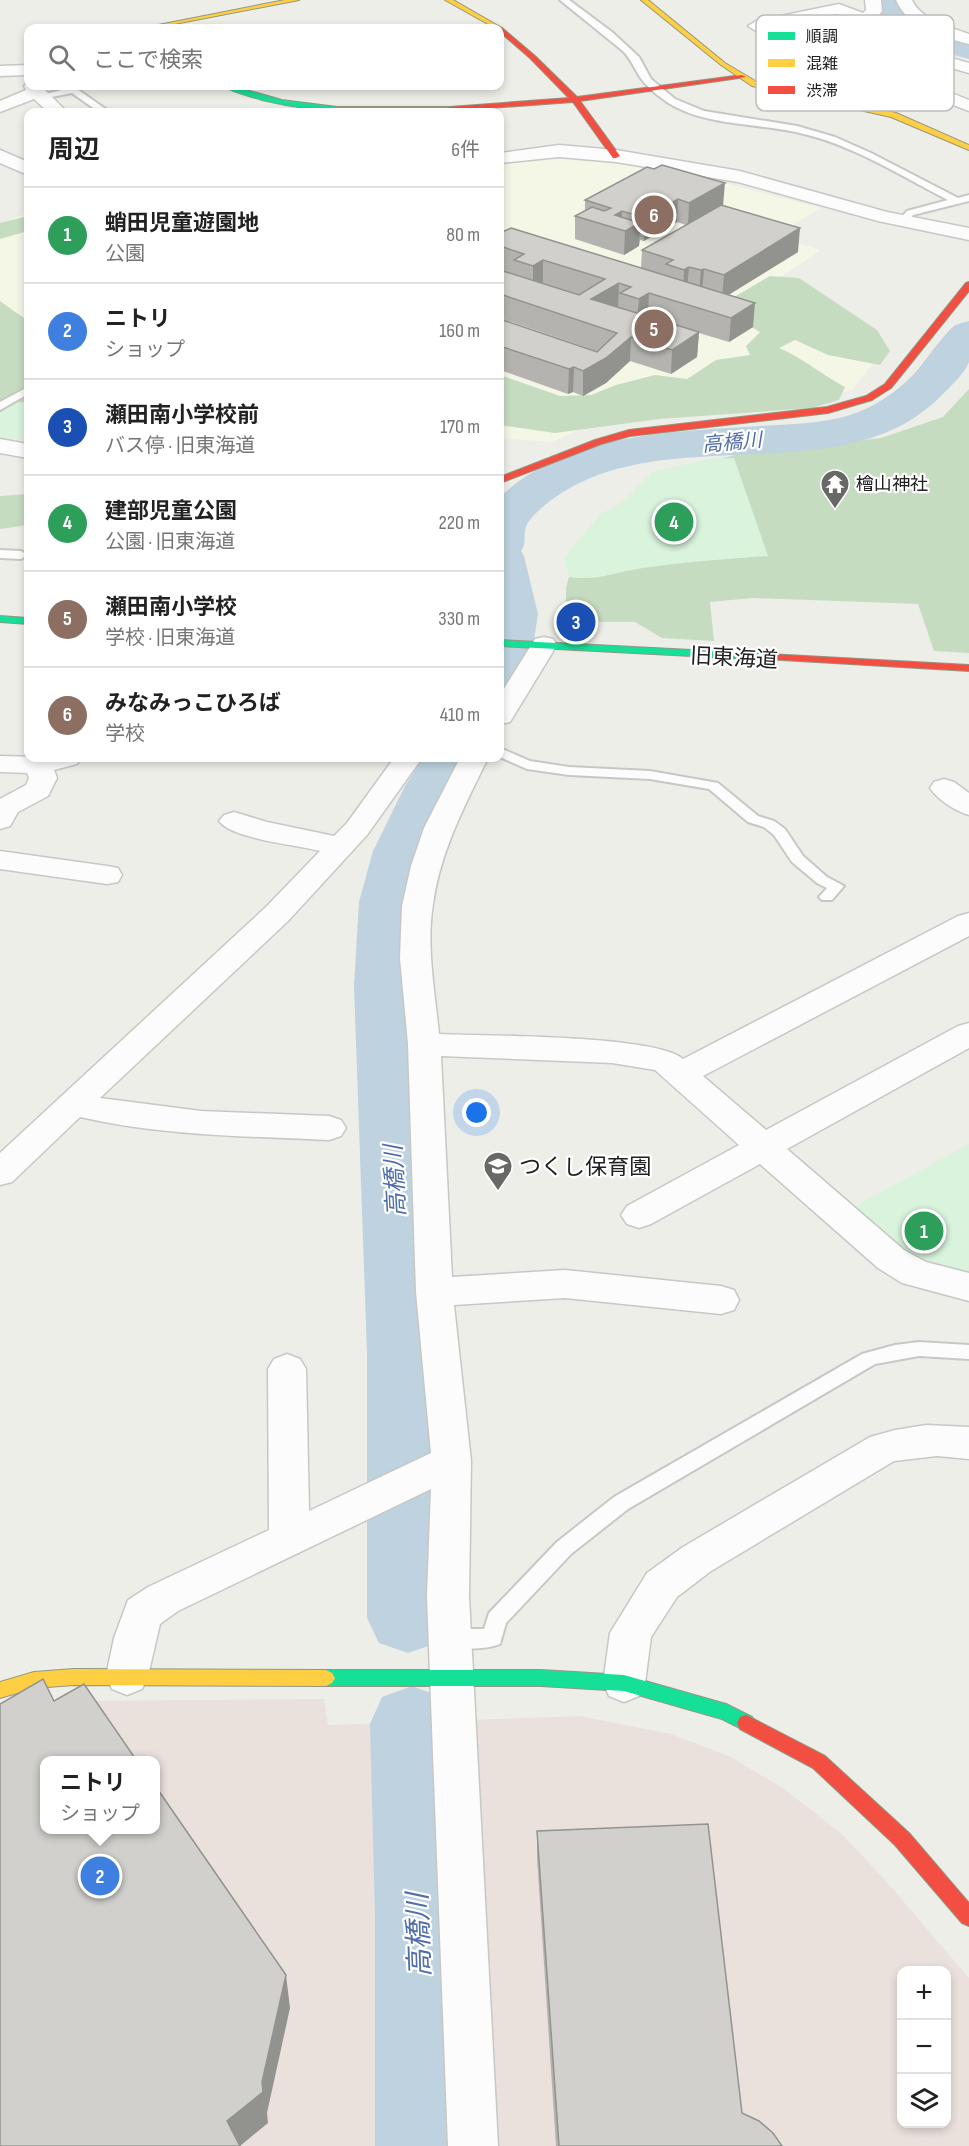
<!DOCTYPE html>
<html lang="ja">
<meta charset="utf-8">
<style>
body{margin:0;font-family:"Sofia Sans Condensed","Noto Sans JP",sans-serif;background:#f2f2f2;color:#222}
.controls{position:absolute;right:18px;bottom:18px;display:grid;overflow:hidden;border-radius:12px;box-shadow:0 3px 9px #0003}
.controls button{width:54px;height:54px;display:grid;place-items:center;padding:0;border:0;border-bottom:2px solid #e0e0e0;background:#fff;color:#222;font:30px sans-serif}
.you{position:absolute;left:477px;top:1113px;width:21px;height:21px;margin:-15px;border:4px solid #fff;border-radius:50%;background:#1a73e8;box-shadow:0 0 0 9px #1a73e833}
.badge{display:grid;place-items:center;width:39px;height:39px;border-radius:50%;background:#1a73e8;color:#fff;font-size:20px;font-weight:700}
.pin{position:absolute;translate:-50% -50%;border:3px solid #fff;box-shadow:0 2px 6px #0006}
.popup{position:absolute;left:40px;top:1756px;width:120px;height:78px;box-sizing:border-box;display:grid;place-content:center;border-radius:12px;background:#fff;filter:drop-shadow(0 2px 4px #0005);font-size:20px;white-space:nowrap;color:#767676}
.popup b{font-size:22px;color:#222}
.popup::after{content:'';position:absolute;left:50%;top:100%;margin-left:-12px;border:12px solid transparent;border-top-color:#fff}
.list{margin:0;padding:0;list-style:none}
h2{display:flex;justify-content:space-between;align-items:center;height:78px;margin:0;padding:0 24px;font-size:26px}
h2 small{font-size:20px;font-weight:400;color:#767676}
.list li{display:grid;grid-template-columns:39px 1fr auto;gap:18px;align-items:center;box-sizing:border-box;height:96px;padding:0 24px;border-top:2px solid #e0e0e0}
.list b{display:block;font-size:22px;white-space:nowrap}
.list p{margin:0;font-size:20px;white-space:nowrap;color:#767676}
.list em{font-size:20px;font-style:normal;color:#767676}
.icon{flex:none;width:33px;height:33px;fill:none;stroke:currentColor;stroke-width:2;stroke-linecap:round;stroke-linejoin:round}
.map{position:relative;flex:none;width:969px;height:2146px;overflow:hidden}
.search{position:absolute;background:#fff;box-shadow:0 3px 9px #0003;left:24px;top:24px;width:480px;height:66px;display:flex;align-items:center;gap:15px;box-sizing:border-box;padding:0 21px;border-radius:12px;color:#767676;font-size:22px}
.panel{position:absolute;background:#fff;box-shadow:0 3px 9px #0003;left:24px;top:108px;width:480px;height:654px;border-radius:12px}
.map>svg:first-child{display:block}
.commercial{fill:#ebe1dc;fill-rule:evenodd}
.education{fill:#f4f7e6}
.forest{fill:#c5dcc0}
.park{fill:#d9f3dd}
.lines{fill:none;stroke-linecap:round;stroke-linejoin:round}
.river{fill:#bed3df;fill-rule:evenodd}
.lane-casing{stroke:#c7c7c5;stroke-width:4}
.street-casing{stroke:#c7c7c5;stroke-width:3}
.fast-casing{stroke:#929882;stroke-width:2}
.slow-casing{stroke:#929882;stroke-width:2}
.jam-casing{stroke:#929882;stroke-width:2}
.lane{fill:#fcfcfc;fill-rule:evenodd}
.street{fill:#fcfcfc;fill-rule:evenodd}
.fast{fill:#16e098;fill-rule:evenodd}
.slow{fill:#ffcf43;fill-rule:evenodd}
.jam{fill:#f24e42;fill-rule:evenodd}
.wall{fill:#b4b3af}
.shaded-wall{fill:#92928f}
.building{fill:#d1d0cc;stroke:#92928f;stroke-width:1.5}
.labels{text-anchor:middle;stroke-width:4.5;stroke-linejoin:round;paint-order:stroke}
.far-poi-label{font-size:18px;fill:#202020;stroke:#fff;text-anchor:start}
.far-water-label{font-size:20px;font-style:italic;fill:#516eac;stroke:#fff}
.street-label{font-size:22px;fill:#202020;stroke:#fff}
.poi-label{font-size:22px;fill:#202020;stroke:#fff;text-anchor:start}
.water-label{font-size:24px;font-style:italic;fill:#516eac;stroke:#fff}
.near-water-label{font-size:28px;font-style:italic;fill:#516eac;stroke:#fff}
.key{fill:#fff;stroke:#bcbcbc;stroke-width:1.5}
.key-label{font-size:16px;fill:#202020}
</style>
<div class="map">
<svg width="969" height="2146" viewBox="0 0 969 2146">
<rect width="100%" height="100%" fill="#eeeee9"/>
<path class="commercial" d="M324,1699L328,1725L580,1716L671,1734L731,1757L784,1789L842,1834L886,1881L969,1978V2146H0V1716L64,1701ZM45,1760H156V1830H45ZM902,1970H946V2124H902Z"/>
<path class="education" d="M551,156L579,157L705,178L820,208L774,237L821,250L738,306L881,353L852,390L802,401L612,421L573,432L552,442L500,438V164Z
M28,213V396L0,391V224Z"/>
<path class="forest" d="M28,216V231L0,239V223Z
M770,276L799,278L877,330L890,351L880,365L828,355L795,340L779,348C803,358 822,375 845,387L839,400L812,408L659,419L555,433L500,425V375L560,396L591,395L616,385L655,375L687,379L716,360L750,355L746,346L760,332L717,307Z
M0,301L28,321V411L0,417Z
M969,389V653L934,651L918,604L753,598L710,602L714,641L662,638L635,622H592L595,613L586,606L566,602V588L572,565L667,473L735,455L881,438L943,417Z
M28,494V525L0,529V496Z"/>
<path class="park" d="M871,70L893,79L860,90L836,85Z
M17,402L28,403V441L0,437V412Z
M734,458L768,556C726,559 684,562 643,568C614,572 600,581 569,577L564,558L600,514L622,503L652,472L708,459Z
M969,1144V1272L928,1265L906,1254L852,1208Z"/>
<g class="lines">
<path class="river" d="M873,0H905C917,24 945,31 969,39V59C930,49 891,39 873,0Z
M969,321C969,333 969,352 969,362C965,373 951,386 943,394C843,499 657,413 545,505C538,511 527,520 525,530C524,538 526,545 521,551L524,556L538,614L530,666L518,684L500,689V497C569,432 672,432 761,426C789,424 820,424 847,416C873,408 896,393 915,373C924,363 947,329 956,325C960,323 965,322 969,321Z
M423,758H477L461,786L431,851L419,902L416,986L441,1353L449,1618L437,1643L408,1653L379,1643L367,1618V1353L354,986L359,902L373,851L405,786Z
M412,1686L442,1697L454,1724L465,1918L473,2146H375V1918L370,1724L382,1697Z"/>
<g class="lane-casing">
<path id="lane" d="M560,0H569L612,32L639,57L651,79L675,99L704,111L797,126L835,137L871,153L958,198L969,195V201L913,215L906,223H900L898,221L907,211L948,200C903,177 858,148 808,135C763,122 707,128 667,102C657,95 647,87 640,77C634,68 631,59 623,51Z
M74,87L107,110L108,112H99L72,93L41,99L37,96Z
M28,387V394L0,410V402Z
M0,550L21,551L27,555L21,559L0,558Z
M500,748L530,761L569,767L650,771L718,783L758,816L774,821L785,829L803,856L827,877L844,886L832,900H822L819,897L827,888L817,883L792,862L774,835L764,827L748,822L709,789L650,779L569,775L527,769L500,757Z
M919,1342L969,1345V1359L919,1356L875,1364L628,1509L571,1554L506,1623L500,1644C485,1650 459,1650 444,1644L441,1638L444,1632L451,1629H484L489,1613L557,1542L614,1497L862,1354L895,1345Z"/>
</g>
<g class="street-casing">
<path id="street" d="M865,0H881L882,11L876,19L881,25L879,29L797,52L833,64L836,68L833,72L827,73L774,56L772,52L774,48L860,23L837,14L756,31L748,26L756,21L839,4L863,13L866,10Z
M896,0H912C921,20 950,27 969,34V44C942,37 907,27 896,0Z
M927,51L969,63V73L927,61L897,71L969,100V111L883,78L878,67L881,63Z
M28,65V75L0,76V66Z
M28,82V86H41L67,112H48L34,99L0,112V101L26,90L24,86Z
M559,145L616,150L740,171L887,212L969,228V240L878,221L738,182L616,162L559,157L500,163V153Z
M0,150L28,162V175L0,163Z
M0,439L28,444V458L0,453Z
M544,637L553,639L557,645L510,722L500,724V695L535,639Z
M0,756L81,758L77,764L54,770L57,778L48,796L18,812L10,826L0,829V799L26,785L29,778L27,773L0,772Z
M394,758H422L367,835L288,921L100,1098L201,1111L329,1116L341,1120L346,1128L341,1136L329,1140C246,1136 162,1136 80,1117L12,1182L0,1185V1153L266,907L320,851C297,845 232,839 219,821L224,815L234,812L267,822L334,836L347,823Z
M460,758H488C465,805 440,852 433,904C426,946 435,992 439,1034C483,1036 656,1035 683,1059L958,916L969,913V936L703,1076L766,1130L958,1026L969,1023V1048L787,1149L904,1250L926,1262L969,1273V1301L902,1283L878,1268L760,1164L651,1224L639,1228L627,1224L621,1215L627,1206L739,1145L655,1070L612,1063L441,1056L452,1277L565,1270L721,1286L734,1290L739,1300L734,1310L721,1314L565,1298L454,1305L471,1461L469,1596L498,2146H448L427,1596L431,1489L178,1611L160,1624L148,1676L142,1689L127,1695L112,1689L106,1676L114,1638L128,1600L148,1587L269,1530L268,1369L274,1359L287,1354L300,1359L306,1369L309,1511L431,1453L416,1292L408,1044L400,958L402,906L411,866L424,828Z
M944,779L954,782L969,793V815C955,811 938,800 930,788L934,782Z
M0,851L107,866L118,868L122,875L118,882L107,884L0,869Z
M926,1425L969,1427V1459L937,1456L894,1461L711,1571L677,1597L651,1637L645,1683L639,1696L624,1702L609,1696L603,1683L610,1633L647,1573L683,1547L870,1437L895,1430Z"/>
</g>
<g class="fast-casing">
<path id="fast" d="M223,86H232L282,100L337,107H450L454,109L450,111C387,114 324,115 262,100C250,96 234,93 223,86Z
M0,616L28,618V624L0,622Z
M500,640L769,654L774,657L769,660L500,646Z
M326,1670H541L624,1675L726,1704L752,1717L755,1723L752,1729L746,1731L722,1719L624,1691L541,1686H326L320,1683L317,1678L320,1673Z"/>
</g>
<g class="slow-casing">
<path id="slow" d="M285,0H299L154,28H143Z
M445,0H453L502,28L500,30L495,28Z
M641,0H648L725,63L757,82L896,113L969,145V150L891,117L752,86L721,65Z
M74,1669L326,1670L332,1673L335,1678L332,1683L326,1686L74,1685L34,1688L0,1698V1682L34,1672Z"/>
</g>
<g class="jam-casing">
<path id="jam" d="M497,28H502L535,56L577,97L742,75L746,77L580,101L620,156L616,158H613L573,102L447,111L446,109L450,107L569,98L530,58L500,32V28Z
M969,282V291L891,388L872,400L828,413L630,436L601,444L500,483V477L595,440L629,430L827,407L866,396L885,384L966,283Z
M769,654L969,665V671L765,659L764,657Z
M746,1715L825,1756L909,1833L969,1903V1926L962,1923L895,1845L813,1768L740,1729L737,1723L740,1717Z"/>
</g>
<use href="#lane" class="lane"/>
<use href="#street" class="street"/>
<use href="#fast" class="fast"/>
<use href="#slow" class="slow"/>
<use href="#jam" class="jam"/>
</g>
<path class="wall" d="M647,167L723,206L798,252L728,295L753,327L729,342L699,333L697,357L671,374L630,361L606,383L583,396L573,392L568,394L500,370V319L597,351L500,318V233L641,268L642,250L686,225L677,222L644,241L640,240L639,246L624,255L575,239V216L585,211V200Z
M537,1831L742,2113L782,2146H556L537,1858Z"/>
<path class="shaded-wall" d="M725,183L723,206L688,226L689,203Z
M678,199L677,222L644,241L645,218Z
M622,211V231L615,215Z
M640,223L639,246L624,255L625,231Z
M800,228L798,252L722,299L724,275Z
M543,260V284L533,290V266Z
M689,267L687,290L683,293L684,270Z
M704,269L702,292L699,294L701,270Z
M619,283L618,307L591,299Z
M649,293L648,317L637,323L639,299Z
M755,303L753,327L729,342L731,318Z
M699,332L697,357L671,374L672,350Z
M631,337L630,361L606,383L583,396V371Z
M574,367L573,392L568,394L569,369Z
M286,1975L290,2008L267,2113L268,2123L240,2146L227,2121L262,2082Z"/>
<path class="building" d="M662,165L725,183L689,203L678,199L645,218L622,211L615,215L640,223L625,231L575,216L592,207L604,211L611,208L585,200L647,167L654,169Z
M721,205L800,228L724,275L704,269L701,270L689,267L684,270L666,264L673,260L642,250Z
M511,228L755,303L731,318L649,293L639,299L620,293L631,287L619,283L591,299L699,332L672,350L631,337L606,358L583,371L574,367L569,369L500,346V319L597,352L617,333L500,294V270L579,295L605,279L543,260L533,266L514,260L524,254L500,246V233Z
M43,1679L54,1701L84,1684L137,1761H45V1830H156V1787L286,1975L262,2082L263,2092L227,2121L240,2146H0V1704Z
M708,1824L742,2113L759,2121L773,2133L782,2146H559L537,1831Z"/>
<defs>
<g id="temple-pin" transform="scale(1.5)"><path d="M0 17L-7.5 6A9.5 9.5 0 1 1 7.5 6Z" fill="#686866" stroke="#fff"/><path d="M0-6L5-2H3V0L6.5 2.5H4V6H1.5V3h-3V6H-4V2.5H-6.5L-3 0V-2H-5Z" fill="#fff"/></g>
<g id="school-pin" transform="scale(1.5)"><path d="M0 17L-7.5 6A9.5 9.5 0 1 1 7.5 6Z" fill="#686866" stroke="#fff"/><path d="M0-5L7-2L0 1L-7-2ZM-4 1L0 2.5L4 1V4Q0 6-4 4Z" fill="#fff"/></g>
</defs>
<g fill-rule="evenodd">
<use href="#temple-pin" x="835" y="484"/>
<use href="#school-pin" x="498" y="1166"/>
</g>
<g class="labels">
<g class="far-poi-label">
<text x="856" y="490">檜山神社</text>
</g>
<g class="far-water-label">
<text transform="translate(732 442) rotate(-5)" y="7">高橋川</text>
</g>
<g class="street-label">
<text transform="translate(734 657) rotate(3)" y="8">旧東海道</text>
</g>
<g class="poi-label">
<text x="519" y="1174">つくし保育園</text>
</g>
<g class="water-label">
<text transform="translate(395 1181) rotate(-93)" y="8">高橋川</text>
</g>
<g class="near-water-label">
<text transform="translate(418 1935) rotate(-92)" y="10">高橋川</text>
</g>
</g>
<rect x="756" y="15" width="198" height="96" rx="9" class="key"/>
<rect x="768" y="32" width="27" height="8" fill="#16e098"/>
<rect x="768" y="59" width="27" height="8" fill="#ffcf43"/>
<rect x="768" y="86" width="27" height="8" fill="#f24e42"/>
<g class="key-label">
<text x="806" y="42">順調</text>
<text x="806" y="69">混雑</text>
<text x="806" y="96">渋滞</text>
</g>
</svg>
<div class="controls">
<button>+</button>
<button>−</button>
<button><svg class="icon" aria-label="layers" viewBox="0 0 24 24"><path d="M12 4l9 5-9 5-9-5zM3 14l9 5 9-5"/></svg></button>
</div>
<div class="you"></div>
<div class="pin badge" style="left:924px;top:1231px;background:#2e9e5b">1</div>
<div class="pin badge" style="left:100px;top:1876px;background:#3f7fe0">2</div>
<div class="popup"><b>ニトリ</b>ショップ</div>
<div class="pin badge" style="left:576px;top:622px;background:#1a4fb4">3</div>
<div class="pin badge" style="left:674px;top:522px;background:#2e9e5b">4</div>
<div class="pin badge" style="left:654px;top:329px;background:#8d6e63">5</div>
<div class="pin badge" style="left:654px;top:215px;background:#8d6e63">6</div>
<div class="search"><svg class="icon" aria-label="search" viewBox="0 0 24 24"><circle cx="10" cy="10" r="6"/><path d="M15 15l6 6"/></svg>ここで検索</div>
<section class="panel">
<h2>周辺<small>6件</small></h2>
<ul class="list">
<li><span class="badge" style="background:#2e9e5b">1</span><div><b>蛸田児童遊園地</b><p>公園</p></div><em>80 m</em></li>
<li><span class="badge" style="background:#3f7fe0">2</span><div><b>ニトリ</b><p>ショップ</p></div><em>160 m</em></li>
<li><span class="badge" style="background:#1a4fb4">3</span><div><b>瀬田南小学校前</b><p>バス停 · 旧東海道</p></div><em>170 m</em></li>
<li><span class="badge" style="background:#2e9e5b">4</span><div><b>建部児童公園</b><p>公園 · 旧東海道</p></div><em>220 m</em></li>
<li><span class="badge" style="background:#8d6e63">5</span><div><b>瀬田南小学校</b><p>学校 · 旧東海道</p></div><em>330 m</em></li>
<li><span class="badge" style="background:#8d6e63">6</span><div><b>みなみっこひろば</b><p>学校</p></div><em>410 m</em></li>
</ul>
</section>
</div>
